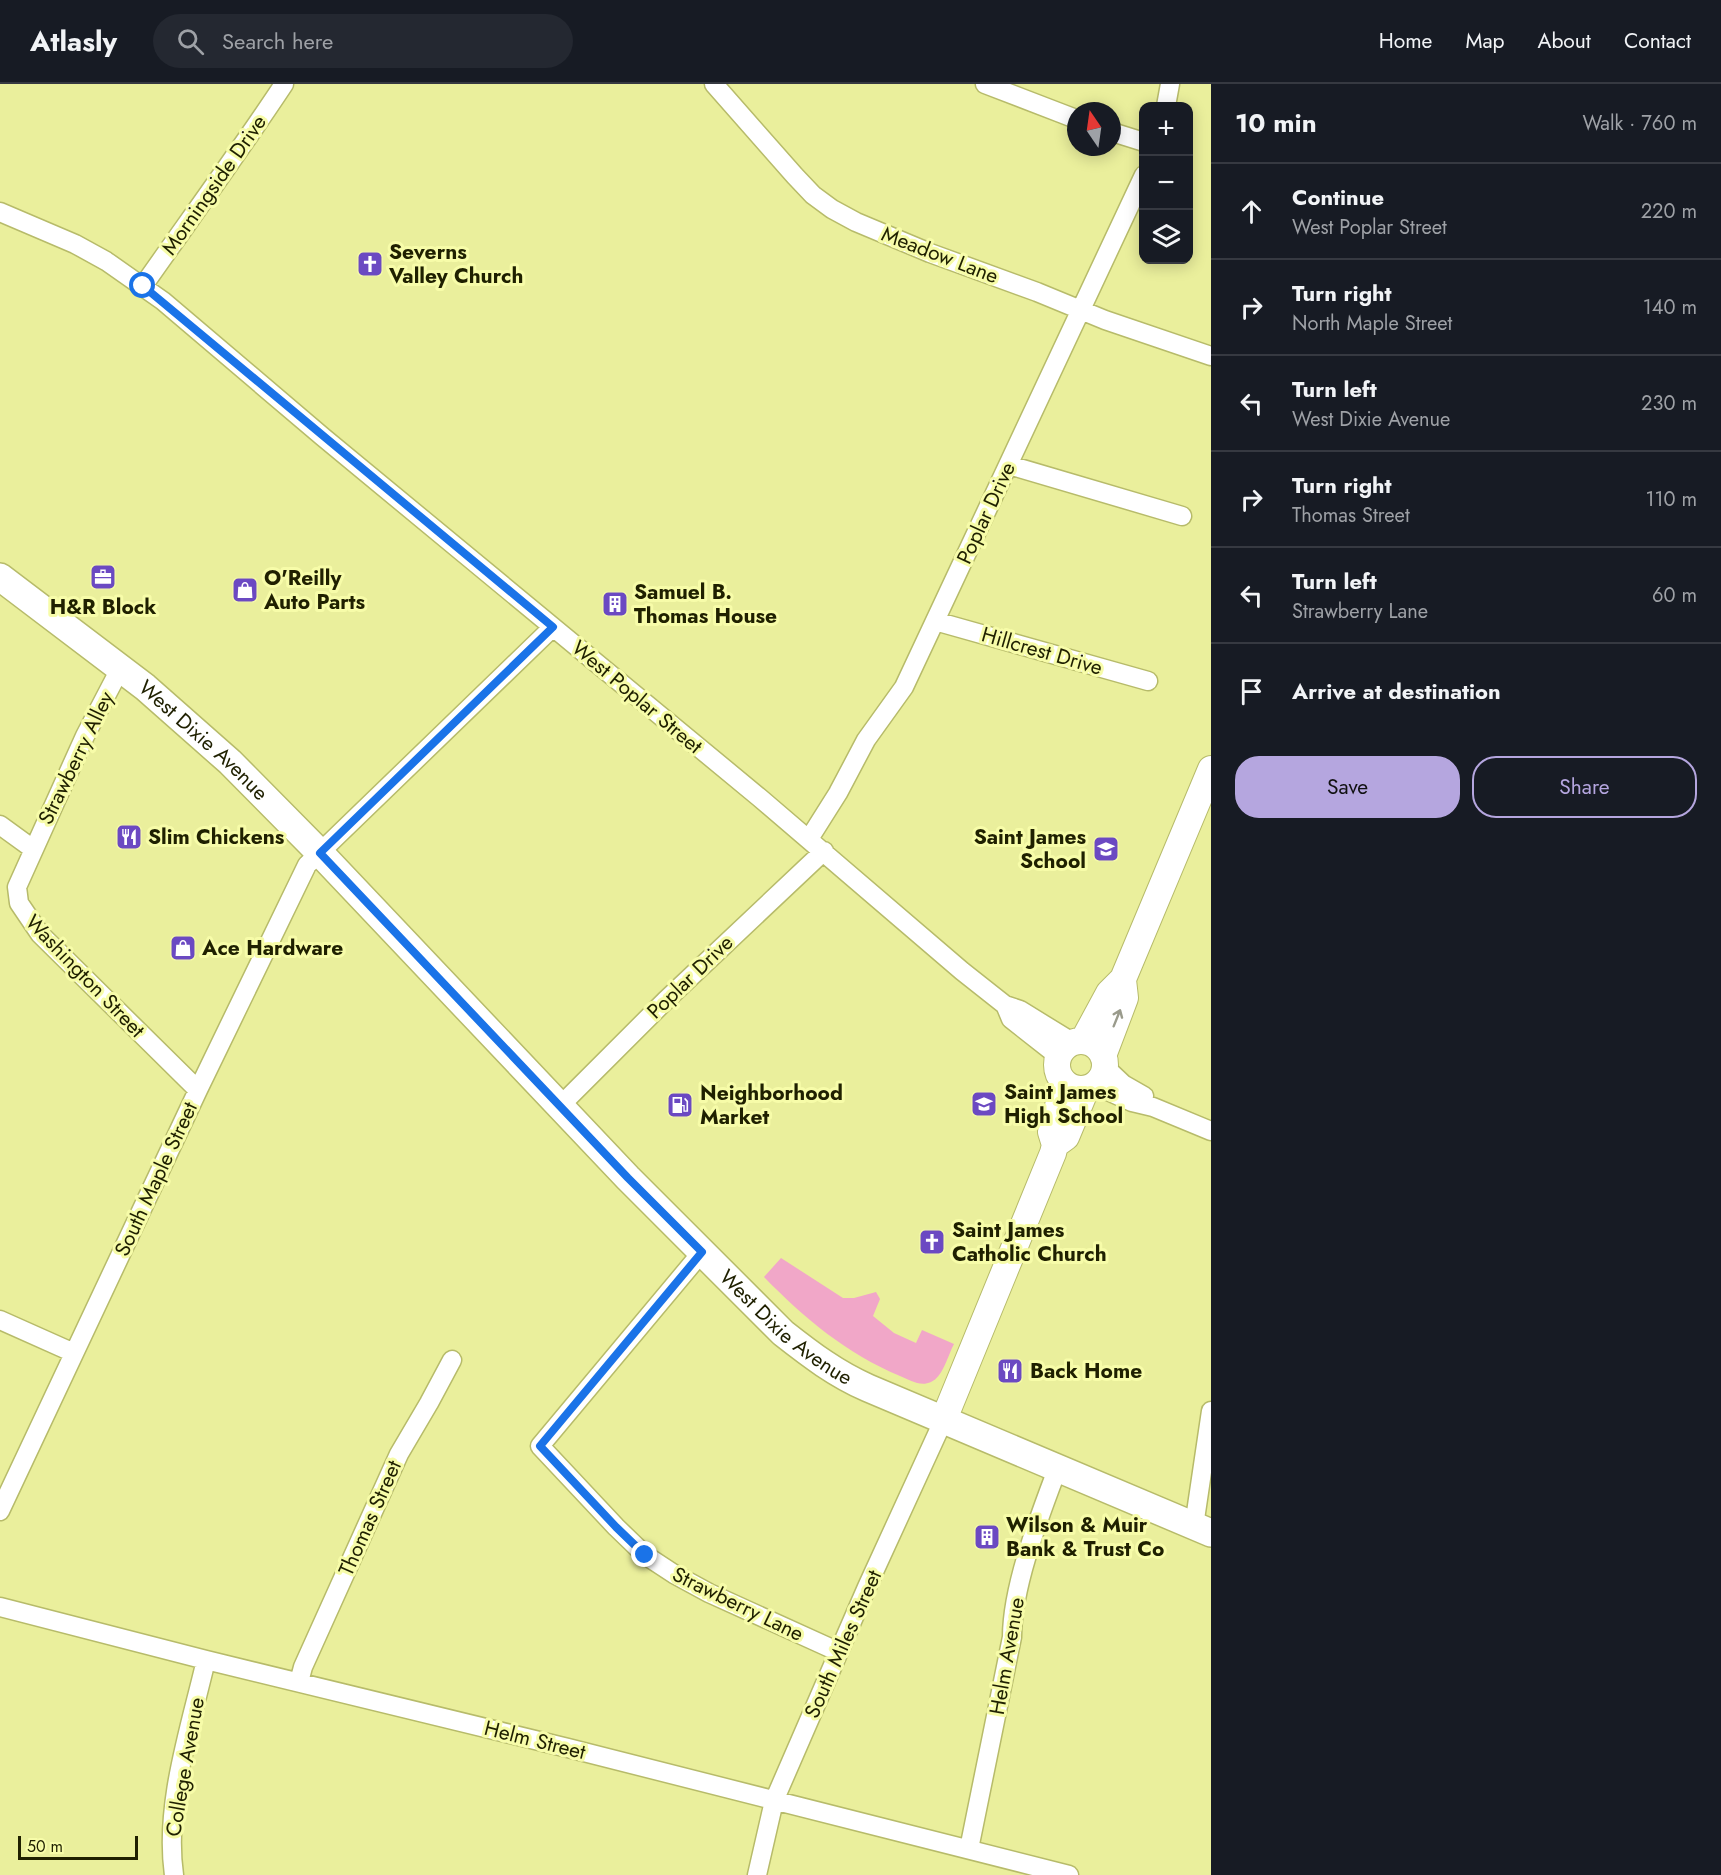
<!DOCTYPE html>
<meta charset="utf-8">
<style>
body{margin:0;font-family:Jost,sans-serif;background:#242831;color:#f1f3f6}
.controls{position:absolute;right:18px;top:18px;display:grid;overflow:hidden;border-radius:12px;box-shadow:0 3px 15px #0003}
.controls button{width:54px;height:54px;display:grid;place-items:center;padding:0;border:0;border-bottom:2px solid #363941;background:#171b24;color:#f1f3f6;font:30px sans-serif}
.compass{position:absolute;left:1067px;top:18px;width:54px;height:54px;border-radius:50%;background:#171b24;box-shadow:0 3px 15px #0003;rotate:347deg}
.scale{position:absolute;left:18px;bottom:15px;width:120px;box-sizing:border-box;padding-left:6px;border:3px solid #1f2000;border-top:0;font-size:16px;line-height:21px;white-space:nowrap;color:#1f2000;-webkit-text-stroke:4px #f7fca9;paint-order:stroke}
.stop{position:absolute;width:18px;height:18px;margin:-14px;border:4px solid #1a73e8;border-radius:50%;background:#fff}
.stop.end{background:#1a73e8;border-color:#fff;box-shadow:0 2px 6px #0008}
.list{margin:0;padding:0;list-style:none}
h2{display:flex;justify-content:space-between;align-items:center;height:78px;margin:0;padding:0 24px;font-size:26px}
h2 small{font-size:20px;font-weight:400;color:#9ea1a6}
.list li{display:grid;grid-template-columns:39px 1fr auto;gap:18px;align-items:center;box-sizing:border-box;height:96px;padding:0 24px;border-top:2px solid #363941}
.list b{display:block;font-size:22px;white-space:nowrap}
.list p{margin:0;font-size:20px;white-space:nowrap;color:#9ea1a6}
.list em{font-size:20px;font-style:normal;color:#9ea1a6}
.actions{display:flex;gap:12px;padding:18px 24px}
.actions a{flex:1;padding:14px 0;border:2px solid #b5a6df;border-radius:24px;text-align:center;font-size:21px;color:#b5a6df}
.actions .main{background:#b5a6df;color:#111}
.icon{flex:none;width:33px;height:33px;fill:none;stroke:currentColor;stroke-width:2;stroke-linecap:round;stroke-linejoin:round}
.map{position:relative;flex:none;width:1211px;height:1791px;overflow:hidden}
header{display:flex;align-items:center;gap:36px;box-sizing:border-box;height:84px;padding:0 30px;background:#171b24;border-bottom:2px solid #363941}
header strong{font-size:28px}
nav{display:flex;gap:33px;margin-inline-start:auto;font-size:21px}
.search{width:420px;height:54px;background:#242831;display:flex;align-items:center;gap:15px;box-sizing:border-box;padding:0 21px;border-radius:33px;color:#9ea1a6;font-size:22px}
main{display:flex}
aside{flex:1;background:#171b24}
.map>svg:first-child{display:block}
.green{fill:#f1a7c8}
.lines{fill:none;stroke-linecap:round;stroke-linejoin:round}
.street-casing{stroke:#b7bb6a;stroke-width:21}
.secondary-casing{stroke:#b7bb6a;stroke-width:28}
.primary-casing{stroke:#b7bb6a;stroke-width:30}
.street{stroke:#fff;stroke-width:18}
.secondary{stroke:#fff;stroke-width:26}
.primary{stroke:#fff;stroke-width:27}
.oneway{stroke:#9a9b8c}
.route{stroke:#1a73e8;stroke-width:8}
.labels{text-anchor:middle;stroke-width:6;stroke-linejoin:round;paint-order:stroke}
.street-label{font-size:21px;fill:#1f2000;stroke:#f7fca9}
.poi-label{font-size:21px;font-weight:bold;fill:#1f2000;stroke:#f7fca9;text-anchor:start}
</style>
<header>
<strong>Atlasly</strong>
<div class="search"><svg class="icon" aria-label="search" viewBox="0 0 24 24"><circle cx="10" cy="10" r="6"/><path d="M15 15l6 6"/></svg>Search here</div>
<nav><a>Home</a><a>Map</a><a>About</a><a>Contact</a></nav>
</header>
<main>
<div class="map">
<svg width="1211" height="1791" viewBox="0 0 1211 1791">
<rect width="100%" height="100%" fill="#eaef9c"/>
<path class="green" d="M781,1174L843,1214H854L876,1208L880,1215L873,1232L894,1249L916,1259L922,1246L954,1260C948,1271 943,1293 931,1298C920,1303 910,1296 900,1292C847,1270 804,1234 764,1193Z"/>
<g class="lines">
<g class="street-casing">
<path id="street" d="M714,0L795,92L813,111L832,125L856,138L930,169L1037,208L1105,236L1211,272
M985,0L1076,35
M1166,22L1170,0
M1112,48L1144,58
M0,128L75,160L106,177L163,217L323,353L760,714L962,887L1005,921L1020,926L1072,958
M143,202C190,135 239,68 284,0
M1009,381L1182,432
M935,537L1148,597
M121,583L85,652L17,803L19,819L40,850L198,1006
M0,741L33,765
M809,755L838,709L866,656L904,603L1144,91
M1006,923L1011,935L1058,972
M1105,983L1123,1000L1144,1012
M1095,1001L1132,1018L1153,1023L1211,1047
M560,1022L665,917L824,767
M702,1168L540,1362L616,1443L645,1471L674,1490L709,1509L839,1568
M0,1236L74,1269
M0,1427L198,1006L307,781L553,543
M1194,1442L1211,1327
M0,1523L206,1576L568,1664L1069,1791
M299,1598L303,1583L399,1370L429,1319L452,1276
M969,1765L1012,1553C1012,1502 1040,1431 1058,1383
M174,1791C164,1721 190,1645 206,1576
M757,1791L774,1717L867,1503L944,1335"/>
</g>
<g class="secondary-casing">
<path id="secondary" d="M1057 981a24 24 0 1 1 48 0a24 24 0 1 1-48 0Z
M1083,957L1109,909L1123,895L1211,685
M1103,972L1125,914L1123,896
M1055,1061L1066,1053L1086,1005
M944,1335L1053,1069L1055,1061L1051,1048L1064,1000"/>
</g>
<g class="primary-casing">
<g id="primary">
<path id="s1" d="M0,493L145,603L230,678L320,769L628,1094L783,1249C811,1271 836,1290 868,1304L1211,1449"/>
</g>
</g>
<use href="#street" class="street"/>
<use href="#secondary" class="secondary"/>
<use href="#primary" class="primary"/>
</g>
<defs><path id="oneway-shaft" d="M-6 0H5M1.5-3L5.5 0L1.5 3" fill="none" stroke-width="1.6" stroke-linecap="round" stroke-linejoin="round" transform="scale(1.5)"/></defs>
<use class="oneway" href="#oneway-shaft" transform="translate(1117 934) rotate(-68)"/>
<g class="lines">
<path class="route" d="M143,202L553,543L320,769L628,1094L702,1168L540,1362L616,1443L645,1471"/>
</g>
<defs>
<g id="church-square" transform="scale(1.35)"><rect x="-9" y="-9" width="18" height="18" rx="4" fill="#6b49c2" stroke="#f7fca9"/><path d="M-1.2-6h2.4v3.5h3.3v2.4h-3.3V6h-2.4V-.1h-3.3v-2.4h3.3Z" fill="#fff"/></g>
<g id="office-square" transform="scale(1.35)"><rect x="-9" y="-9" width="18" height="18" rx="4" fill="#6b49c2" stroke="#f7fca9"/><path d="M-6-3h4V-5.5h4V-3h4V5H-6ZM-1-4.5V-3h2v-1.5ZM-6 0V1H6V0Z" fill="#fff"/></g>
<g id="shop-square" transform="scale(1.35)"><rect x="-9" y="-9" width="18" height="18" rx="4" fill="#6b49c2" stroke="#f7fca9"/><path d="M-5-2.5h2.3a2.7 3.5 0 0 1 5.4 0H5L5.5 6h-11ZM-1.5-2.5h3a1.5 2.3 0 0 0-3 0Z" fill="#fff"/></g>
<g id="building-square" transform="scale(1.35)"><rect x="-9" y="-9" width="18" height="18" rx="4" fill="#6b49c2" stroke="#f7fca9"/><path d="M-4-6H4V6H1V3H-1V6H-4ZM-2.5-4.3h1.7v1.8h-1.7ZM.8-4.3h1.7v1.8H.8ZM-2.5-1h1.7V.8h-1.7ZM.8-1h1.7V.8H.8Z" fill="#fff"/></g>
<g id="restaurant-square" transform="scale(1.35)"><rect x="-9" y="-9" width="18" height="18" rx="4" fill="#6b49c2" stroke="#f7fca9"/><path d="M-5-6h1v4h1v-4h1v4h1v-4h1v5L-1.5 .5V6h-2V.5L-5-1ZM5-6V6H3V1.5H1.5Q1.5-4 5-6Z" fill="#fff"/></g>
<g id="school-square" transform="scale(1.35)"><rect x="-9" y="-9" width="18" height="18" rx="4" fill="#6b49c2" stroke="#f7fca9"/><path d="M0-5L7-2L0 1L-7-2ZM-4 1L0 2.5L4 1V4Q0 6-4 4Z" fill="#fff"/></g>
<g id="fuel-square" transform="scale(1.35)"><rect x="-9" y="-9" width="18" height="18" rx="4" fill="#6b49c2" stroke="#f7fca9"/><path d="M-5.5-6h7V0h2V4h1.3V-2.5L3-4.5l.8-.8L6-3V5H2.5V1h-1V6h-7ZM-4.2-4.7v3.2H.2V-4.7Z" fill="#fff"/></g>
</defs>
<g fill-rule="evenodd">
<use href="#church-square" x="370" y="180"/>
<use href="#office-square" x="103" y="493"/>
<use href="#shop-square" x="245" y="506"/>
<use href="#building-square" x="615" y="520"/>
<use href="#restaurant-square" x="129" y="753"/>
<use href="#school-square" x="1106" y="765"/>
<use href="#shop-square" x="183" y="864"/>
<use href="#school-square" x="984" y="1020"/>
<use href="#fuel-square" x="680" y="1021"/>
<use href="#church-square" x="932" y="1158"/>
<use href="#restaurant-square" x="1010" y="1287"/>
<use href="#building-square" x="987" y="1453"/>
</g>
<g class="labels">
<g class="street-label">
<text transform="translate(214 101) rotate(-55)" y="7">Morningside Drive</text>
<text transform="translate(940 171) rotate(21)" y="7">Meadow Lane</text>
<text transform="translate(986 429) rotate(-65)" y="7">Poplar Drive</text>
<text transform="translate(1042 567) rotate(16)" y="7">Hillcrest Drive</text>
<text transform="translate(637 613) rotate(40)" y="7">West Poplar Street</text>
<text dy="7" stroke="none"><textPath href="#s1" startOffset="261">West Dixie Avenue</textPath></text>
<text transform="translate(76 674) rotate(-64)" y="7">Strawberry Alley</text>
<text transform="translate(85 892) rotate(46)" y="7">Washington Street</text>
<text transform="translate(690 893) rotate(-44)" y="7">Poplar Drive</text>
<text transform="translate(156 1095) rotate(-65)" y="7">South Maple Street</text>
<text dy="7" stroke="none"><textPath href="#s1" startOffset="1089">West Dixie Avenue</textPath></text>
<text transform="translate(370 1434) rotate(-66)" y="7">Thomas Street</text>
<text transform="translate(738 1520) rotate(26)" y="7">Strawberry Lane</text>
<text transform="translate(843 1560) rotate(-66)" y="7">South Miles Street</text>
<text transform="translate(1007 1572) rotate(-80)" y="7">Helm Avenue</text>
<text transform="translate(535 1656) rotate(14)" y="7">Helm Street</text>
<text transform="translate(185 1683) rotate(-80)" y="7">College Avenue</text>
</g>
<g class="poi-label">
<text x="389" y="175">Severns<tspan x="389" dy="24">Valley Church</tspan></text>
<text x="264" y="501">O'Reilly<tspan x="264" dy="24">Auto Parts</tspan></text>
<text x="634" y="515">Samuel B.<tspan x="634" dy="24">Thomas House</tspan></text>
<text x="103" y="530" text-anchor="middle">H&amp;R Block</text>
<text x="148" y="760">Slim Chickens</text>
<text x="1086" y="760" text-anchor="end">Saint James<tspan x="1086" dy="24">School</tspan></text>
<text x="202" y="871">Ace Hardware</text>
<text x="1004" y="1015">Saint James<tspan x="1004" dy="24">High School</tspan></text>
<text x="700" y="1016">Neighborhood<tspan x="700" dy="24">Market</tspan></text>
<text x="952" y="1153">Saint James<tspan x="952" dy="24">Catholic Church</tspan></text>
<text x="1030" y="1294">Back Home</text>
<text x="1006" y="1448">Wilson &amp; Muir<tspan x="1006" dy="24">Bank &amp; Trust Co</tspan></text>
</g>
</g>
</svg>
<div class="controls">
<button>+</button>
<button>−</button>
<button><svg class="icon" aria-label="layers" viewBox="0 0 24 24"><path d="M12 4l9 5-9 5-9-5zM3 14l9 5 9-5"/></svg></button>
</div>
<svg class="compass" viewBox="-18 -18 36 36"><path d="M0-13l5 13h-10z" fill="#e53935"/><path d="M0 13l5-13h-10z" fill="#9ea1a6"/></svg>
<div class="scale">50 m</div>
<div class="stop" style="left:143px;top:202px"></div>
<div class="stop end" style="left:645px;top:1471px"></div>
</div>
<aside>
<h2>10 min<small>Walk · 760 m</small></h2>
<ul class="list">
<li><svg class="icon" aria-label="ahead" viewBox="0 0 24 24"><path d="M12 20V5M6 11l6-6 6 6"/></svg><div><b>Continue</b><p>West Poplar Street</p></div><em>220 m</em></li>
<li><svg class="icon" aria-label="right" viewBox="0 0 24 24"><path d="M7 20v-9h11M14 6l5 5-5 5"/></svg><div><b>Turn right</b><p>North Maple Street</p></div><em>140 m</em></li>
<li><svg class="icon" aria-label="left" viewBox="0 0 24 24"><path d="M17 20v-9H6M10 6l-5 5 5 5"/></svg><div><b>Turn left</b><p>West Dixie Avenue</p></div><em>230 m</em></li>
<li><svg class="icon" aria-label="right" viewBox="0 0 24 24"><path d="M7 20v-9h11M14 6l5 5-5 5"/></svg><div><b>Turn right</b><p>Thomas Street</p></div><em>110 m</em></li>
<li><svg class="icon" aria-label="left" viewBox="0 0 24 24"><path d="M17 20v-9H6M10 6l-5 5 5 5"/></svg><div><b>Turn left</b><p>Strawberry Lane</p></div><em>60 m</em></li>
<li><svg class="icon" aria-label="arrive" viewBox="0 0 24 24"><path d="M6 21V4h12l-3 4 3 4H6"/></svg><div><b>Arrive at destination</b></div></li>
</ul>
<div class="actions"><a class="main">Save</a><a>Share</a></div>
</aside>
</main>
